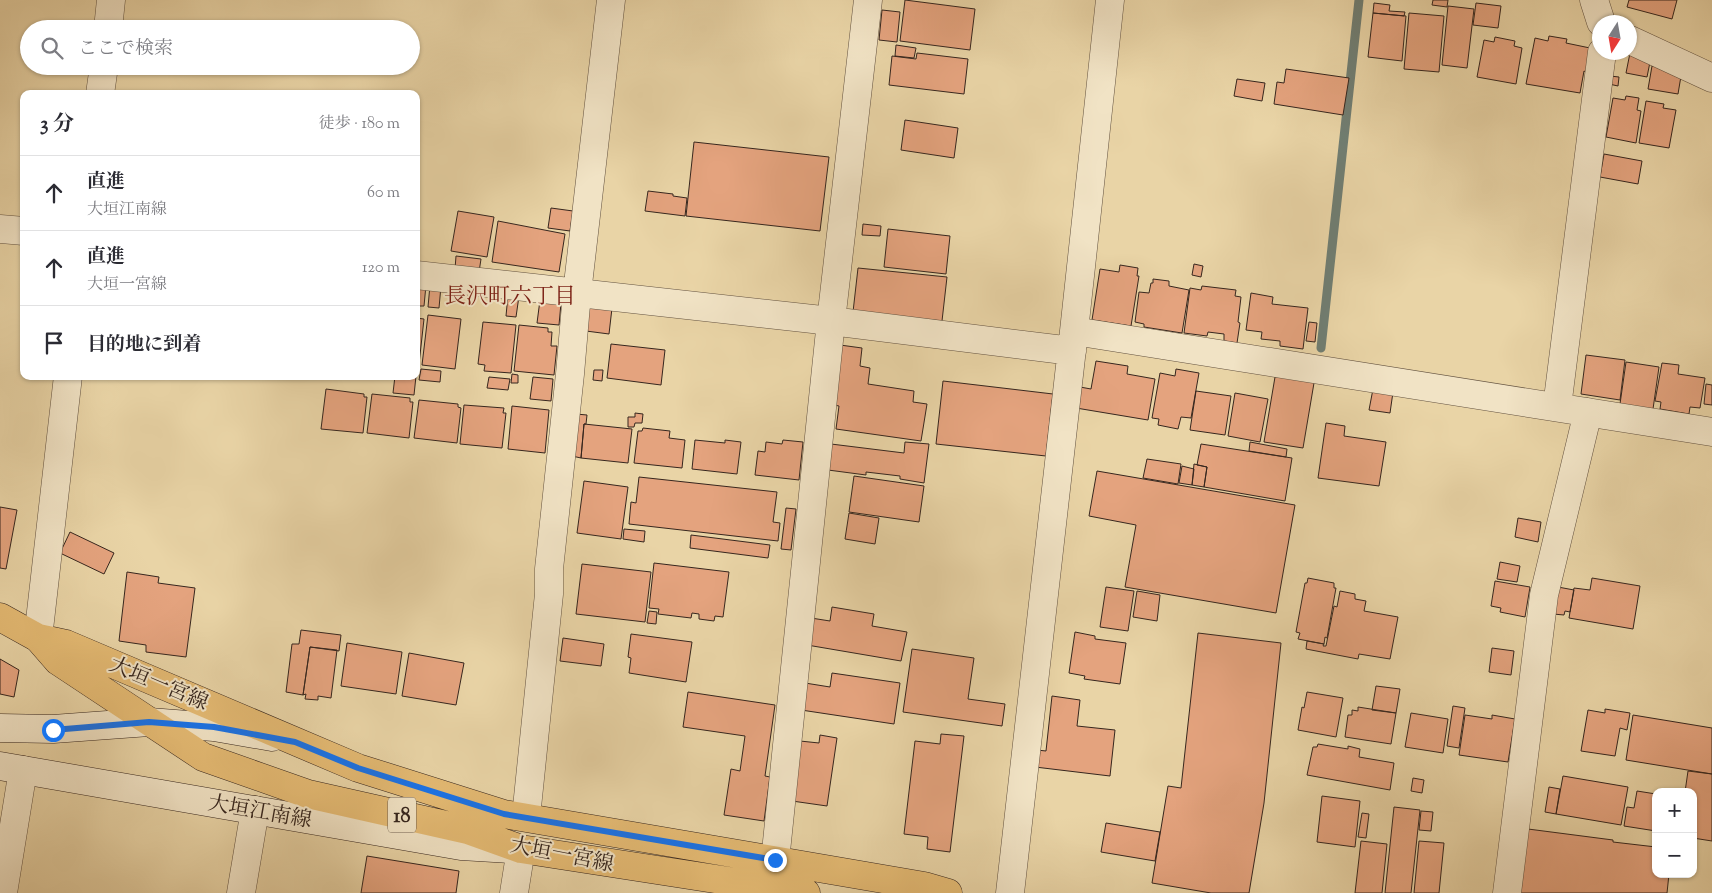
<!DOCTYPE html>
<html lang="ja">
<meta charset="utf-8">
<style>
body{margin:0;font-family:"Sorts Mill Goudy","Noto Serif JP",serif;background:#f2f2f3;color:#2b2b33}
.controls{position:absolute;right:15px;bottom:15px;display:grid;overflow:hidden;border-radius:10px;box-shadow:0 1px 4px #0004}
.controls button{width:45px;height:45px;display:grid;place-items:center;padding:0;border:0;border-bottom:1px solid #e1e1e2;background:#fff;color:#2b2b33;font:25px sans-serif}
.compass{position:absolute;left:1592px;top:15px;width:45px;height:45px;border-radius:50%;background:#fff;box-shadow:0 1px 4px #0004;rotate:191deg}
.stop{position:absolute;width:15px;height:15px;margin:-11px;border:4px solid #1a73e8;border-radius:50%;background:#fff}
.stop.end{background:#1a73e8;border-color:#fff;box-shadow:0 1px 5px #0008}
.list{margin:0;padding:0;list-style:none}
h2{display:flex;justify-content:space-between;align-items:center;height:65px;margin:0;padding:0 20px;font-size:21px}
h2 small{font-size:16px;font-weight:400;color:#7c7c81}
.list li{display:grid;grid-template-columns:32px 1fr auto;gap:15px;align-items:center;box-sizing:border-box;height:75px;padding:0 20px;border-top:1px solid #e1e1e2}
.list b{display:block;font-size:19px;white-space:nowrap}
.list p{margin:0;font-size:16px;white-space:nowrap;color:#7c7c81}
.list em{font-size:16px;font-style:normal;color:#7c7c81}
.icon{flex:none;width:28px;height:28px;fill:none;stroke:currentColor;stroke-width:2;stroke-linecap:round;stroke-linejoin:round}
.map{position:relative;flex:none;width:1712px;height:893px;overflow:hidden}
.search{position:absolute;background:#fff;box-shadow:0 1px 4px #0004;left:20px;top:20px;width:400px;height:55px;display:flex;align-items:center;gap:12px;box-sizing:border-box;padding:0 18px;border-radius:28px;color:#7c7c81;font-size:19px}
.panel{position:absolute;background:#fff;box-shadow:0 1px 4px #0004;left:20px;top:90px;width:400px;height:290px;border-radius:10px}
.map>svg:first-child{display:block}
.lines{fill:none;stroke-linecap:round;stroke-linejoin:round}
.stream{stroke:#707e73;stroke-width:9}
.building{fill:#e4a37e;stroke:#36261e}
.street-casing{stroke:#635240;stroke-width:29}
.secondary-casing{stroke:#36261e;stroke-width:29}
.primary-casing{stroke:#36261e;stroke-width:29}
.street{stroke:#f1e3c5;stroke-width:28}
.secondary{stroke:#f1e3c5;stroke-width:28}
.primary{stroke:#e4ba73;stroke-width:28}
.route{stroke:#1a73e8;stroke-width:6}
.labels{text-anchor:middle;stroke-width:4;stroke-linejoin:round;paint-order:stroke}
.shield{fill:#f1e3c5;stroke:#6e5f50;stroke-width:1}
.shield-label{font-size:20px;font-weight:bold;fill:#36261e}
.street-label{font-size:21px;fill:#36261e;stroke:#f1e3c5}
.neighbourhood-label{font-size:22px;fill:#7a1f14;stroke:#f1e3c5}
</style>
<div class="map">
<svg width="1712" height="893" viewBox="0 0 1712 893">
<rect width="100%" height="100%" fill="#e9d4a6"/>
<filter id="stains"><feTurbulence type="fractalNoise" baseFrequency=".004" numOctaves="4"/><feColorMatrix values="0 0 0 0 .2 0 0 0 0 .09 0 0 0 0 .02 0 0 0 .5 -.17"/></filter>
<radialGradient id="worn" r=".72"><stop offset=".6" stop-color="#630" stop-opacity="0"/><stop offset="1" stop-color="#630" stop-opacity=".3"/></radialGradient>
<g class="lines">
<path class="stream" d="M1321,348L1359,0"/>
</g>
<path class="building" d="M905,0L975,9L970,50L900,41Z
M1433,0H1448L1447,7L1432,5Z
M1629,0H1677L1672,19L1627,7Z
M1374,3L1390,5L1389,11L1405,12L1404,16L1373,13Z
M1476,3L1501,6L1498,28L1473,25Z
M1448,6L1474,9L1467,68L1442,65Z
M882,10L900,12L897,42L879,40Z
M1373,13L1406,16L1402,61L1368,57Z
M1409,13L1444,16L1439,72L1404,69Z
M1549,36L1567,39L1566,43L1590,48L1586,72L1584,71L1580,93L1526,84L1535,38L1548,41Z
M1495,37L1515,41L1514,46L1522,48L1516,84L1477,77L1484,40L1494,42Z
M896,45L916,48L914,58L895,56Z
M917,53L968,59L964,94L889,85L892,56L916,59Z
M1630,53L1651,57L1647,77L1626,73Z
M1652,66L1682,70L1678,94L1648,89Z
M1286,69L1349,78L1343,115L1274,104L1277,82L1284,83Z
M1610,76L1619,77L1618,86L1609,84Z
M1237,79L1265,83L1262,101L1234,96Z
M1626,96L1639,98L1637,110L1641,111L1636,143L1606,137L1613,98L1625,100Z
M1646,101L1664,104L1663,108L1676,110L1669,148L1639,143Z
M905,120L958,128L954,158L901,150Z
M694,142L829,157L820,231L686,216Z
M1604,154L1642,161L1638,184L1600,177Z
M648,191L673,194V196L687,198L685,216L645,211Z
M551,208L573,211L570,231L548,228Z
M458,211L494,217L487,257L451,251Z
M498,221L565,234L559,272L492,262Z
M863,224L881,226L880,236L862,235Z
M888,229L950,236L946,274L884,267Z
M456,256L481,259L479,272L455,269Z
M1194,264L1203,266L1201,277L1192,275Z
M1120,265L1138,268L1137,276H1139L1131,326L1092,320L1100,269L1119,272Z
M858,268L947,277L942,321L853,312Z
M1153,279L1169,281V286L1189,290L1182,333L1144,327V324L1135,322L1139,292L1149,293L1151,283H1153Z
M416,284L426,285L424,306H416Z
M430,285L441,286L439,308L428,307Z
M1202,286L1236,290L1235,296L1241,297L1238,322L1240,323L1237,343L1224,341V334L1208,332L1207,336L1184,333L1190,288L1201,290Z
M1251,293L1273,297L1272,304L1308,308L1303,349L1280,346V341L1261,339L1262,332L1246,330Z
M508,295L519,296L516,317L506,316Z
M540,300L561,303L559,325L537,323Z
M589,306L612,308L609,334L586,331Z
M428,315L461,319L455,369L422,365Z
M416,318L424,319L419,364H416Z
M483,322L516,325L511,373L484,371L485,365L478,364Z
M1309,322L1317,323L1315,342L1306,341Z
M519,325L548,328V332H552L551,346H557L554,375L514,371Z
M611,344L665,350L661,385L607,378Z
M840,345L862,348L860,366L870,368L868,384L914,391L913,402L927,404L921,441L836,429L839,406L834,405Z
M1586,355L1625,360L1620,400L1581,394Z
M1096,361L1128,366L1127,374L1155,379L1148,420L1076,408L1080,387L1091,389Z
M1626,362L1659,367L1653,409L1620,404Z
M1662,363L1679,365L1678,374L1705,378L1700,408L1690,407L1689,414L1660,409L1661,402L1655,401Z
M421,369L441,371L440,382L419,380Z
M1176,369L1199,373L1191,418L1181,417L1178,429L1158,425L1159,419L1152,418L1160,373L1175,376Z
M594,370H603L602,381L593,380Z
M512,374L518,375V383H511Z
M395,376H416L414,395L393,393Z
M489,377L510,379L508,390L487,388Z
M533,377L553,379L551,401L530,399Z
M1275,377H1315L1303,448L1264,442Z
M943,381L1053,394L1046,456L936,444Z
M1706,384L1712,385V405L1704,404Z
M326,389L364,394V397H367L363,433L321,429Z
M1373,389L1393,392L1390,413L1369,410Z
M1196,391L1231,396L1225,435L1190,430Z
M1235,393L1268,399L1260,442L1228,436Z
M372,394L410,398V402H413L409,438L367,433Z
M419,400L458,404V407L461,408L457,443L414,438Z
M464,405L504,408L503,413H506L502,448L460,444Z
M512,406L549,410L545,453L508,449Z
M635,413L643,414L642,423H635L634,427H628V417H635Z
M576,414L587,415L586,424H584L581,458L572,456Z
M1326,423L1345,426L1344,436L1386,442L1379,486L1318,478Z
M584,424L632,429L628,463L581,458Z
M643,428L670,431L669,438L685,440L682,468L634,463L638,431H642Z
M695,440L725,443V440L741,442L737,474L692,469Z
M783,440L803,442L799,480L755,475L758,451L765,452L766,442L782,444Z
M905,442L929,444L924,483L900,479V476L866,472V475L828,470L831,444L904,453Z
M1250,442L1287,449L1286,457L1249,451Z
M1201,444L1292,458L1285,501L1204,487L1207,467L1197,465Z
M1147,459L1181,464L1178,484L1143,478Z
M1194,464L1207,467L1204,487L1192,485Z
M1182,466L1194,469L1192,485L1179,483Z
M1097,471L1295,505L1276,613L1125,587L1136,525L1089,516Z
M854,476L924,486L919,522L849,512Z
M639,477L777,492L773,522L780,523L778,541L629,524L631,502L636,503Z
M584,481L628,487L621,539L577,533Z
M0,507L17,510L6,569L0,568Z
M786,508L796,509L791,550L781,549Z
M849,513L879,518L875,544L845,539Z
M1518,518L1541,522L1538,542L1515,537Z
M624,529L645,531L644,542L623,539Z
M70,532L114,553L104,574L60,553Z
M691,535L770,545L768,558L690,548Z
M1500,562L1520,566L1517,582L1497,579Z
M654,563L729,572L723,617L715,616L714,621L699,619V614L692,613L691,618L658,614L659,609L649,608Z
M582,564L651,572L645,622L576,614Z
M127,572L159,577L158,583L195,588L186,657L146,652V645L119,641Z
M1308,578L1334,583V588H1336L1327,638L1325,637L1324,644L1298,639L1300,633L1296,632L1305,583H1307Z
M1592,578L1640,586L1633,629L1569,618L1574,588L1590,590Z
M1495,581L1530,587L1525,617L1500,612L1501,608L1491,606Z
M1106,587L1134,591L1128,631L1100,627Z
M1558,587L1574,590L1570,612L1565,611L1564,615L1553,614Z
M1137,591L1160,595L1157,621L1133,617Z
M1340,591L1355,594V599L1366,601L1364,611L1398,617L1390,659L1359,654L1358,659L1306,649L1307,641L1324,644L1323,646H1326L1334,606L1337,607Z
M832,607L874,614L872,626L907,632L901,661L807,645L811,618L830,621Z
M649,611L657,612L656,624L647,623Z
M301,630L341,635L339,651L310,647L303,695L286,692L292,644H299Z
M1075,632L1095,636V639L1126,643L1120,684L1084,679L1085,676L1069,673Z
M1198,633L1281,643L1264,803L1249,893H1211L1152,883L1168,786L1181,788Z
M631,634L692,642L686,682L629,673L631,658L628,657Z
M563,638L604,644L601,666L560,661Z
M347,643L402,652L396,694L341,686Z
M310,647L337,650L331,698L318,696V700L305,699L306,694L303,695Z
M1492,648L1514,651L1511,675L1489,672Z
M912,649L974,658L968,699L1005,704L1002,726L903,712Z
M409,653L464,663L456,705L402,696Z
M0,659L19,670L14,697L0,694Z
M832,673L900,683L894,724L801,710L805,683L830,687Z
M1376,686L1400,689L1396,713L1372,710Z
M688,692L775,705L765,776L770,777L764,821L724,815L731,769L740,771L745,736L683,727Z
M1307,692L1343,698L1336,737L1298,730L1302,707L1304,708Z
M1052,696L1080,700L1077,726L1115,730L1110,776L1035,767L1037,750L1046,751Z
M1453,706L1465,708L1459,748L1447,746Z
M1358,707L1396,713L1391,744L1345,737L1348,715H1352V710L1358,711Z
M1605,709L1630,713L1627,730L1620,728L1615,756L1581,751L1588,710L1605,713Z
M1411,713L1448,719L1443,753L1405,747Z
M1465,715L1492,719V715L1515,719L1508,762L1459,755Z
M1633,715L1712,728V774L1626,760Z
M941,734L964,736L950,852L927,849L928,837L904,834L915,741L940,744Z
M820,735L837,738L827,806L792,801L800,741L819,743Z
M1318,744L1348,749V746L1360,749L1359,757L1394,763L1390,790L1307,775L1313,747H1317Z
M1688,771L1712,774V841L1693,838V792H1685Z
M1563,776L1628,787L1621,825L1556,814Z
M1413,778L1424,780L1422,793L1411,791Z
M1549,787L1560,789L1556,814L1545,812Z
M1637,791L1656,794V831L1624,826L1627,807L1634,808Z
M1322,796L1360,801L1355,847L1317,842Z
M1394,807L1420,810L1411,893H1385Z
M1421,811L1433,812L1431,831L1419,830Z
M1362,813L1369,814L1366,838L1358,837Z
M1106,823L1160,832L1155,861L1101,852Z
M1528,829L1613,840V842L1656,847V874H1669L1667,893H1519Z
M1361,841L1387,844L1382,893H1355Z
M1419,841L1444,843L1439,893H1414Z
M367,856L459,871L456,893H361Z"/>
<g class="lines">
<g class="street-casing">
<path id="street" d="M1594,0L1601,22
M108,29L111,0
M1630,40L1712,78
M100,94L104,66
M0,229L24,231
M416,275L831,321L1072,351
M1074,331L1712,432
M1557,407L1602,52
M38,638L68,376
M526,817L549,594V569L570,374L577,293L611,0
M775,861L831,321L868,0
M3,893L23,770
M241,893L255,810
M514,893L521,849
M1010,893L1074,331L1110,0
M1507,893L1544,595L1588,412"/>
</g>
<g class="secondary-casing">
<path id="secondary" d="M0,728L53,729L149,722L214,727L272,737
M0,766L461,846L512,849"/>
</g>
<g class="primary-casing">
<path id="primary" d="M0,617L38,638L66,644L358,768L504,814L924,886L948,893
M38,638L58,661L203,757L308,794L468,830L521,849L806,893"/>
</g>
<use href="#street" class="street"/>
<use href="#secondary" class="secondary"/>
<use href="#primary" class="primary"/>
</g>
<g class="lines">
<path class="route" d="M53,730L149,722L214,727L295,742L358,768L504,814L775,860"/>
</g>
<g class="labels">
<rect class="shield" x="388" y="797.5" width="28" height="35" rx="4"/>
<g class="shield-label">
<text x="402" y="822">18</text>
</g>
<g class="street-label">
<text transform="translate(159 683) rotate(23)" y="7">大垣一宮線</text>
<text transform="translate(260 811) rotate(10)" y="7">大垣江南線</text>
<text transform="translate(562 854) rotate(11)" y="7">大垣一宮線</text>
</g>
<g class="neighbourhood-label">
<text x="510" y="303">長沢町六丁目</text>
</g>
</g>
<rect width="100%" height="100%" filter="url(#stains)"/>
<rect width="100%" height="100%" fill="url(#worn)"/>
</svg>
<div class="controls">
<button>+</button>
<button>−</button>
</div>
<svg class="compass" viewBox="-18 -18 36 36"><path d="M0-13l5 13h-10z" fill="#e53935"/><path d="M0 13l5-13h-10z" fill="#7c7c81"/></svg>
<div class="stop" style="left:53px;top:730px"></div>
<div class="stop end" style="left:775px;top:860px"></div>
<div class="search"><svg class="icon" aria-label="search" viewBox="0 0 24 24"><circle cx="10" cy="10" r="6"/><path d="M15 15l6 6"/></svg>ここで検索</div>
<section class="panel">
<h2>3 分<small>徒歩 · 180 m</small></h2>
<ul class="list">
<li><svg class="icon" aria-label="ahead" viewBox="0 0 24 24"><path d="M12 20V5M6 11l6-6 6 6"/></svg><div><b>直進</b><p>大垣江南線</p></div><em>60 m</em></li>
<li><svg class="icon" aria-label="ahead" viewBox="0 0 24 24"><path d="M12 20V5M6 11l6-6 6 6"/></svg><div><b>直進</b><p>大垣一宮線</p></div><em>120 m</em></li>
<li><svg class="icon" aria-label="arrive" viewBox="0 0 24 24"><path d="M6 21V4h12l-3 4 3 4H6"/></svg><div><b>目的地に到着</b></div></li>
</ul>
</section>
</div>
